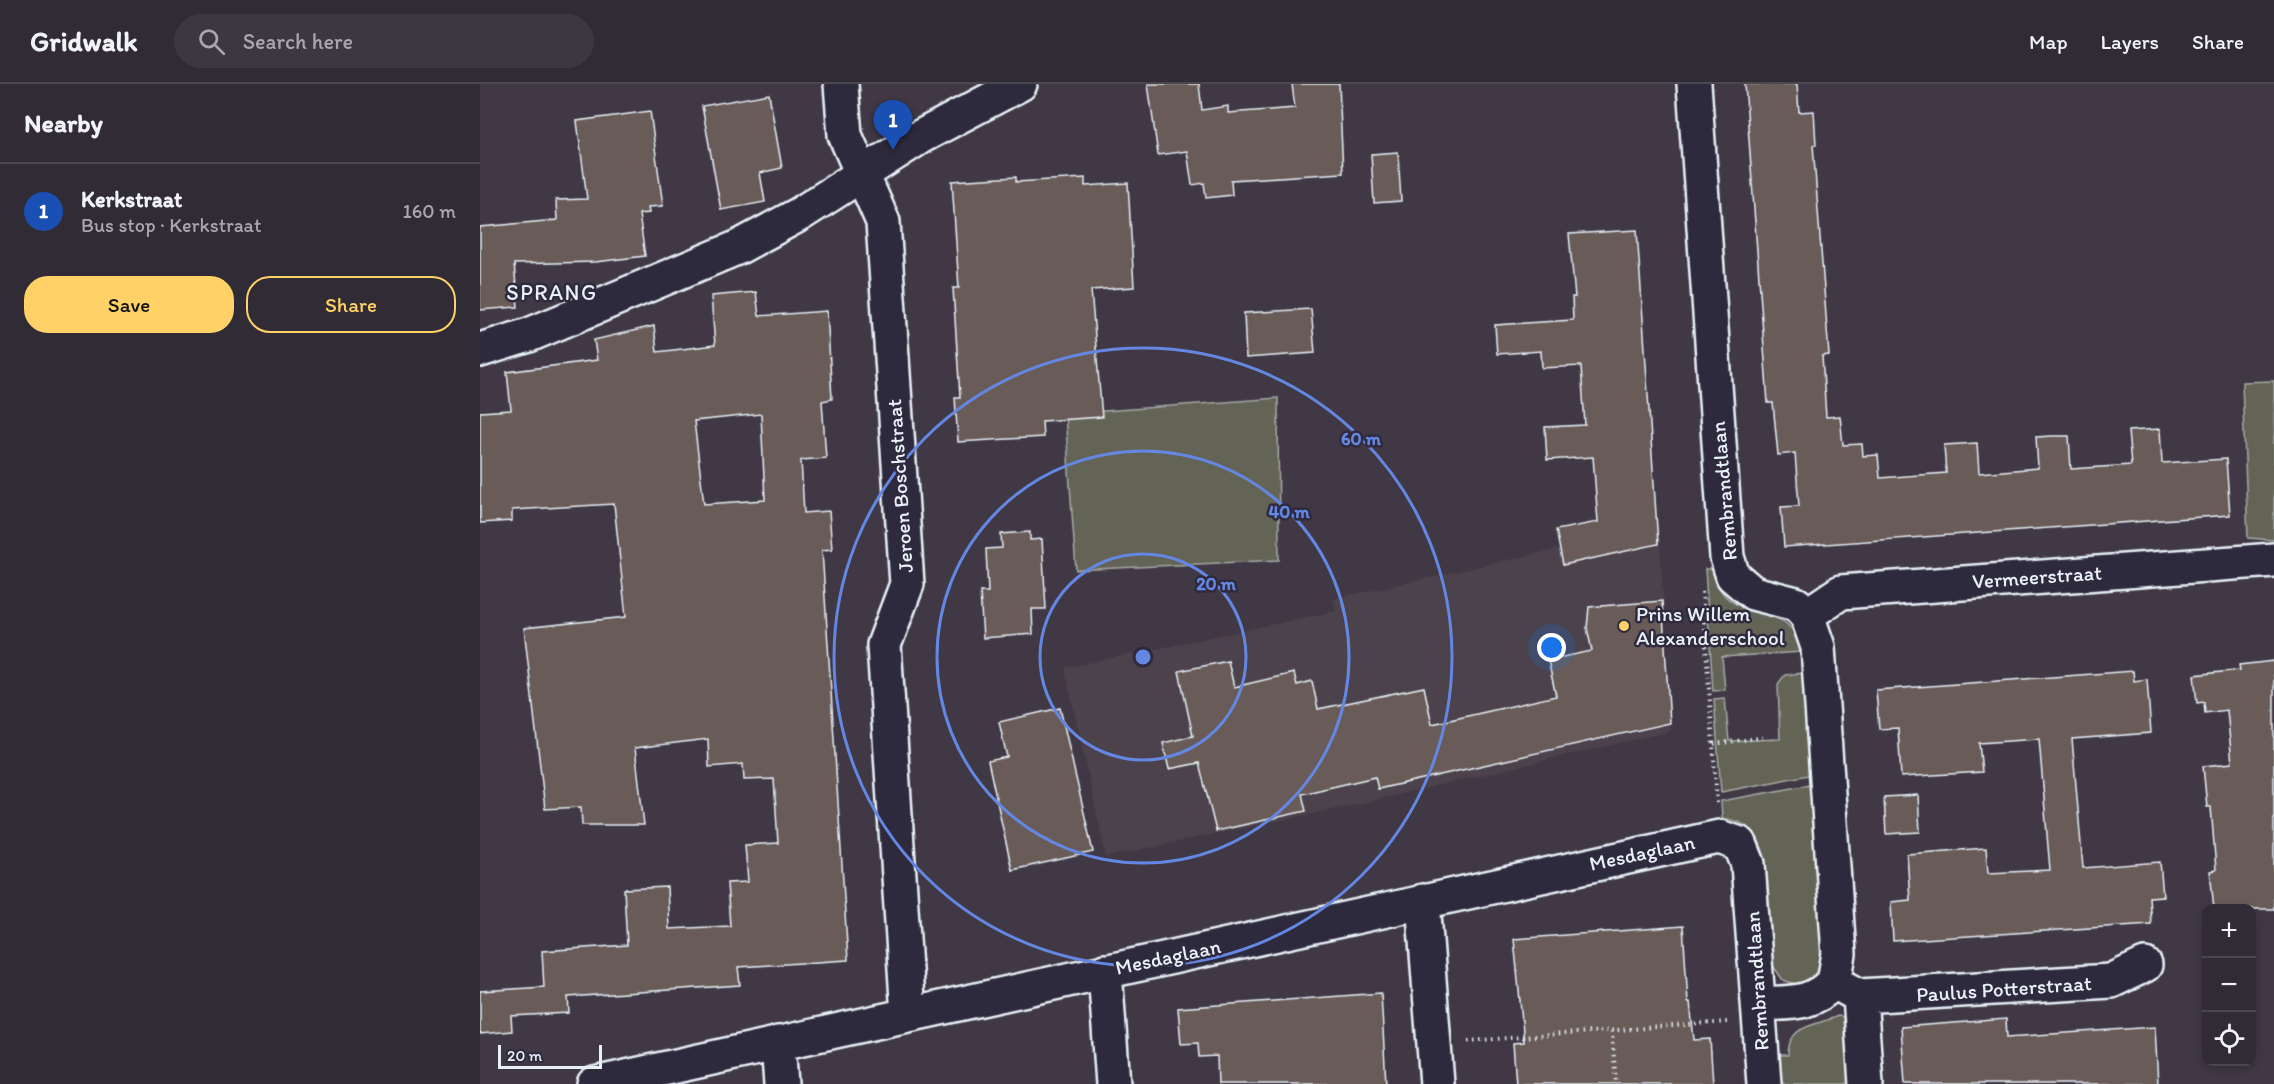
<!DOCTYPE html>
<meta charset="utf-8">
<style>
body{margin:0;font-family:Itim,sans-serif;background:#3c3740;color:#f1f3f6}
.controls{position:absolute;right:18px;bottom:18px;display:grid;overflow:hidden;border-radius:12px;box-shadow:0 3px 9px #0003}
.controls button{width:54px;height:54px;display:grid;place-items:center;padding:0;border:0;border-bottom:2px solid #4b474f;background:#302b34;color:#f1f3f6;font:30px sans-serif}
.scale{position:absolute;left:18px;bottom:15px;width:104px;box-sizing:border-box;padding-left:6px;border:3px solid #e8f1f8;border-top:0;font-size:16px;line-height:21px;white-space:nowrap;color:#e8f1f8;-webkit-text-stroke:4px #2f2a3d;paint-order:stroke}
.you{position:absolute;left:1072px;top:564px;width:21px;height:21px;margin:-15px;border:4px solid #fff;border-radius:50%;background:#1a73e8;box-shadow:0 0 0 9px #1a73e833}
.badge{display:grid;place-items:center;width:39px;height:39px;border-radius:50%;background:#ffd166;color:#fff;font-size:20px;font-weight:700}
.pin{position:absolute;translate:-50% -50px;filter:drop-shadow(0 2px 3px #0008)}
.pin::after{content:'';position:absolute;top:32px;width:21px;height:18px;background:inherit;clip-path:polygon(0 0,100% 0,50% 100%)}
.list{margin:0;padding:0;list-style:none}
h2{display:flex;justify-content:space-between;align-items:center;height:78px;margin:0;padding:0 24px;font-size:26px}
h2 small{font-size:20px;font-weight:400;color:#a8a7ac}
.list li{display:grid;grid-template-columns:39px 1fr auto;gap:18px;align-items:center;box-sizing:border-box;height:96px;padding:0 24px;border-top:2px solid #4b474f}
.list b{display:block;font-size:22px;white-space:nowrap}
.list p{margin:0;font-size:20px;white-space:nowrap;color:#a8a7ac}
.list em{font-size:20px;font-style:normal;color:#a8a7ac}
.actions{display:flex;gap:12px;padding:18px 24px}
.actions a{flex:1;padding:14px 0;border:2px solid #ffd166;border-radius:24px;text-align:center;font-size:21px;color:#ffd166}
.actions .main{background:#ffd166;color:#111}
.icon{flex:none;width:33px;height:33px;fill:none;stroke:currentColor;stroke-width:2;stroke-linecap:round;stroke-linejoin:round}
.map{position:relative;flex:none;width:1794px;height:1000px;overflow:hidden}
header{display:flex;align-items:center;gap:36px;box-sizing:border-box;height:84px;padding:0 30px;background:#302b34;border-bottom:2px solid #4b474f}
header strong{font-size:28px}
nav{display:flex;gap:33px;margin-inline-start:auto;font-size:21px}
.search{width:420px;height:54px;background:#3c3740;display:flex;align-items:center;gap:15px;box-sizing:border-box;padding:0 21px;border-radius:33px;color:#a8a7ac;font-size:22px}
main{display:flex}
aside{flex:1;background:#302b34}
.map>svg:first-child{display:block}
.built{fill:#4c434b}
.green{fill:#646456;stroke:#a6aaa7;stroke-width:1.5}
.building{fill:#695b58;stroke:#e8f1f8;stroke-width:1.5;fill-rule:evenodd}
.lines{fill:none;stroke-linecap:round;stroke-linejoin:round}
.minor-casing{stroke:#e8f1f8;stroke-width:38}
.tertiary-casing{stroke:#e8f1f8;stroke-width:38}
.path{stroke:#e8f1f8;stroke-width:4;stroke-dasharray:1.5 4.5;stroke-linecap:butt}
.minor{stroke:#2f2a3d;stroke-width:33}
.tertiary{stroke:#2f2a3d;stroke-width:33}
.ring{fill:none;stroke:#6487e3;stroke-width:3}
.poi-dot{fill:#ffd166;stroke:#2f2a3d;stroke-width:2}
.labels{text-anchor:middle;stroke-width:5;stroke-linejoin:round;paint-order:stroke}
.street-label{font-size:21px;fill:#e8f1f8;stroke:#2f2a3d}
.poi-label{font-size:21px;fill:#e8f1f8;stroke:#2f2a3d;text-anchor:start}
.neighbourhood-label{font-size:22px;letter-spacing:1.5px;fill:#e8f1f8;stroke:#2f2a3d}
.centre{fill:#6487e3;stroke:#2f2a3d;stroke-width:3}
.ring-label{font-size:18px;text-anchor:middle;font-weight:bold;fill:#6487e3;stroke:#2f2a3d;stroke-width:5;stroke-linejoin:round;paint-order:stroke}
</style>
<header>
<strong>Gridwalk</strong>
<div class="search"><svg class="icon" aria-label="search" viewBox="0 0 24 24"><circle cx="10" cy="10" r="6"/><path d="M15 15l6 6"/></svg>Search here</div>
<nav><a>Map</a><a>Layers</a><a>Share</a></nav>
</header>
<main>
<aside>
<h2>Nearby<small></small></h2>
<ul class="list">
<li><span class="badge" style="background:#1a4fb4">1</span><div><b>Kerkstraat</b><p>Bus stop · Kerkstraat</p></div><em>160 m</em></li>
</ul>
<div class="actions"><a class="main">Save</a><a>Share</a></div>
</aside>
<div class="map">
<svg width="1794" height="1000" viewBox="0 0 1794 1000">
<rect width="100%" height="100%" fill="#403945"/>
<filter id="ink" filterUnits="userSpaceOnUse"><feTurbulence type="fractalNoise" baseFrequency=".0167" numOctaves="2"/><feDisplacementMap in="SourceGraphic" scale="12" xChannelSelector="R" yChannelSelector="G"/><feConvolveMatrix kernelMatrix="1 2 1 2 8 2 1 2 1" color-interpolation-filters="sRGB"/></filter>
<g filter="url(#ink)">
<path class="built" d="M1179,443L1191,647L873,721L626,773L585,584L856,527L853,515Z"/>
<path class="green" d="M1794,297V456L1768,454L1762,298Z
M798,314L799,476L596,486L585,330Z
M1225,485H1232C1247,550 1313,509 1321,568L1242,573L1245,606L1233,607Z
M1322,589L1329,691L1241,708L1234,615L1245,614L1249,657L1300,655L1298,600L1305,591Z
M1330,701L1343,876L1337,892L1319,901L1303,896L1291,879L1284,771C1278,746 1266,738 1242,734L1241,717Z
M1358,932L1373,935L1378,1000H1300L1298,971H1308C1308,940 1336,942 1358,932Z"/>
<path class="building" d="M668,0H719L722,26L748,22V29L815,24L812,0H859L863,89L751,96L752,111L726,114L724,99L712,101L707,67L678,71Z
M1265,0H1317L1319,28L1334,27L1336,61H1333L1349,271L1342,272L1346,333L1360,332L1363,361L1382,360L1383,372L1398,371L1400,394L1466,389L1464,361L1497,359L1499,389L1558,384L1556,353L1572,352H1589L1591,385L1651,381L1648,347L1680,345L1682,379L1746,375L1750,431L1304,463L1301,423L1319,422L1315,369L1298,371L1293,319H1288Z
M289,10L302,84L280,89L285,118L241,126L222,22Z
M170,27L183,122L168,123L169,129L159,130L165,172L115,178L34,180L38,223L0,226V143L77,136L76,116L107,115L97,37Z
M918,68L921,117L894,119L891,70Z
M536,93V98L605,94V102L648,99L654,203L611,206L622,333L562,337L563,353L478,358L475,313H480L473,204H479L472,97Z
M1157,146L1178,460L1083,481L1076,446L1118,438L1113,373L1067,376L1065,343L1105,341L1101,282L1062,284L1061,267L1017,270L1015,241L1093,236L1092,213H1095L1089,150Z
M276,208L279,232L347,227L352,315L342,317L346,374L321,376L324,429L349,427L352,465L342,466L368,876L258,883L260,901L88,913L89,929L31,932L32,947L0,950V907L64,903L62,867L147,861L144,805L187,803L189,845L250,842L247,799L268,798L265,761L298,759L294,695L264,696L263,680L229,683L228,655L155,664L164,741H102L101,723L65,725L44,544L146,533L134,420L32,426V437L0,439V328L31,326L27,288L117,276L114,256L174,242L177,268L235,261L231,212ZM281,330L285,416L224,420L214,337Z
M831,225L835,269L766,274L764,229Z
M550,448V456L562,455L566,525H552L553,550L503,554L500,508H508L506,465L522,464L521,450Z
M1182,517L1190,639L898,705L895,693L822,710L826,727L736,747L719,679L689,685L683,659L713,652L699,587L748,577L754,603L814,589L817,601L832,597L838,625L944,603L952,640L1076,612L1068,576L1112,567L1107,544L1109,523Z
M1794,577V825H1734L1730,787L1736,786L1731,723H1727L1723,682L1752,679L1747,626L1725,629L1724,618L1717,619L1714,591L1760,586L1759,581Z
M1653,587L1654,597L1667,595L1671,649L1592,655L1603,784L1680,778L1683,812L1669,813L1671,840L1413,857L1411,818L1430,816L1427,770L1506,764L1508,789L1570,786L1559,655L1499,659L1502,688L1421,693L1418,644L1399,645L1396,606Z
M580,624L613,768L532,786L508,677L527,673L519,638Z
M1438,711L1440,748L1406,750L1404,713Z
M1203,842L1208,918H1210L1214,956L1230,955L1233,1000H1036L1033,959L1044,958L1034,855Z
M901,909L906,1000H738L737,972L719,973L718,959L701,960L698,924Z
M1526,935L1527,953L1675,943L1678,1000H1425L1421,943Z"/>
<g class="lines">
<g class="minor-casing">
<path id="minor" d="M361,0L365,51L403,138L427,500L404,561L428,931
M1214,0L1247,473L1253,492L1273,509L1316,520L1327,531L1338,563L1359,870L1354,898L1380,912L1386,1000
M1327,531L1361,508L1794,476
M943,817L957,1000
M625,887L633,1000
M1380,912L1631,897L1665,881
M1279,920C1311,918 1330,922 1354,898
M298,959L301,1000
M114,1000L1239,753L1260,760L1268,780L1284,1000"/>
</g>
<g class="tertiary-casing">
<path id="tertiary" d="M0,266L49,251L259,163L320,130L440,53L540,0"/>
</g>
<path class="path" d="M1222,508L1233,660
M1237,719L1233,660L1287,653
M1132,947L1136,1000
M988,957L1247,938"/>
<use href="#minor" class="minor"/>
<use href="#tertiary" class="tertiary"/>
</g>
</g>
<g class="ring">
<circle cx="663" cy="573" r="103"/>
<circle cx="663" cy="573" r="206"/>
<circle cx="663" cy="573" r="309"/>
</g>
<circle class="poi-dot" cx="1144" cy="542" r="6"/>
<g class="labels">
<g class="street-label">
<text transform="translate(420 402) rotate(-94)" y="7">Jeroen Boschstraat</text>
<text transform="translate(1244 407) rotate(-95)" y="7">Rembrandtlaan</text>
<text transform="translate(1557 493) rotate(-4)" y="7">Vermeerstraat</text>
<text transform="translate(1162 769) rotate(-12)" y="7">Mesdaglaan</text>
<text transform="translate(688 873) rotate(-12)" y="7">Mesdaglaan</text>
<text transform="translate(1277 897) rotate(-94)" y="7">Rembrandtlaan</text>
<text transform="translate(1524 905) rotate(-4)" y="7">Paulus Potterstraat</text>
</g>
<g class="poi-label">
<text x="1156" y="537">Prins Willem<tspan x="1156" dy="24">Alexanderschool</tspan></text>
</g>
<g class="neighbourhood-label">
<text x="72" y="216">SPRANG</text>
</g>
</g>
<circle cx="663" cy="573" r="9" class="centre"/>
<g class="ring-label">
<text x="881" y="361">60 m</text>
<text x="809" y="434">40 m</text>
<text x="736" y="506">20 m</text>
</g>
</svg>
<div class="controls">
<button>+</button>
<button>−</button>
<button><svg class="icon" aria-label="locate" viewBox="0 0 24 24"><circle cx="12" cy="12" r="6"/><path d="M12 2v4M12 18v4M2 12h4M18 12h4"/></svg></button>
</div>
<div class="scale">20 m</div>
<div class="you"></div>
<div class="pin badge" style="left:413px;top:66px;background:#1a4fb4">1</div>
</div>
</main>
